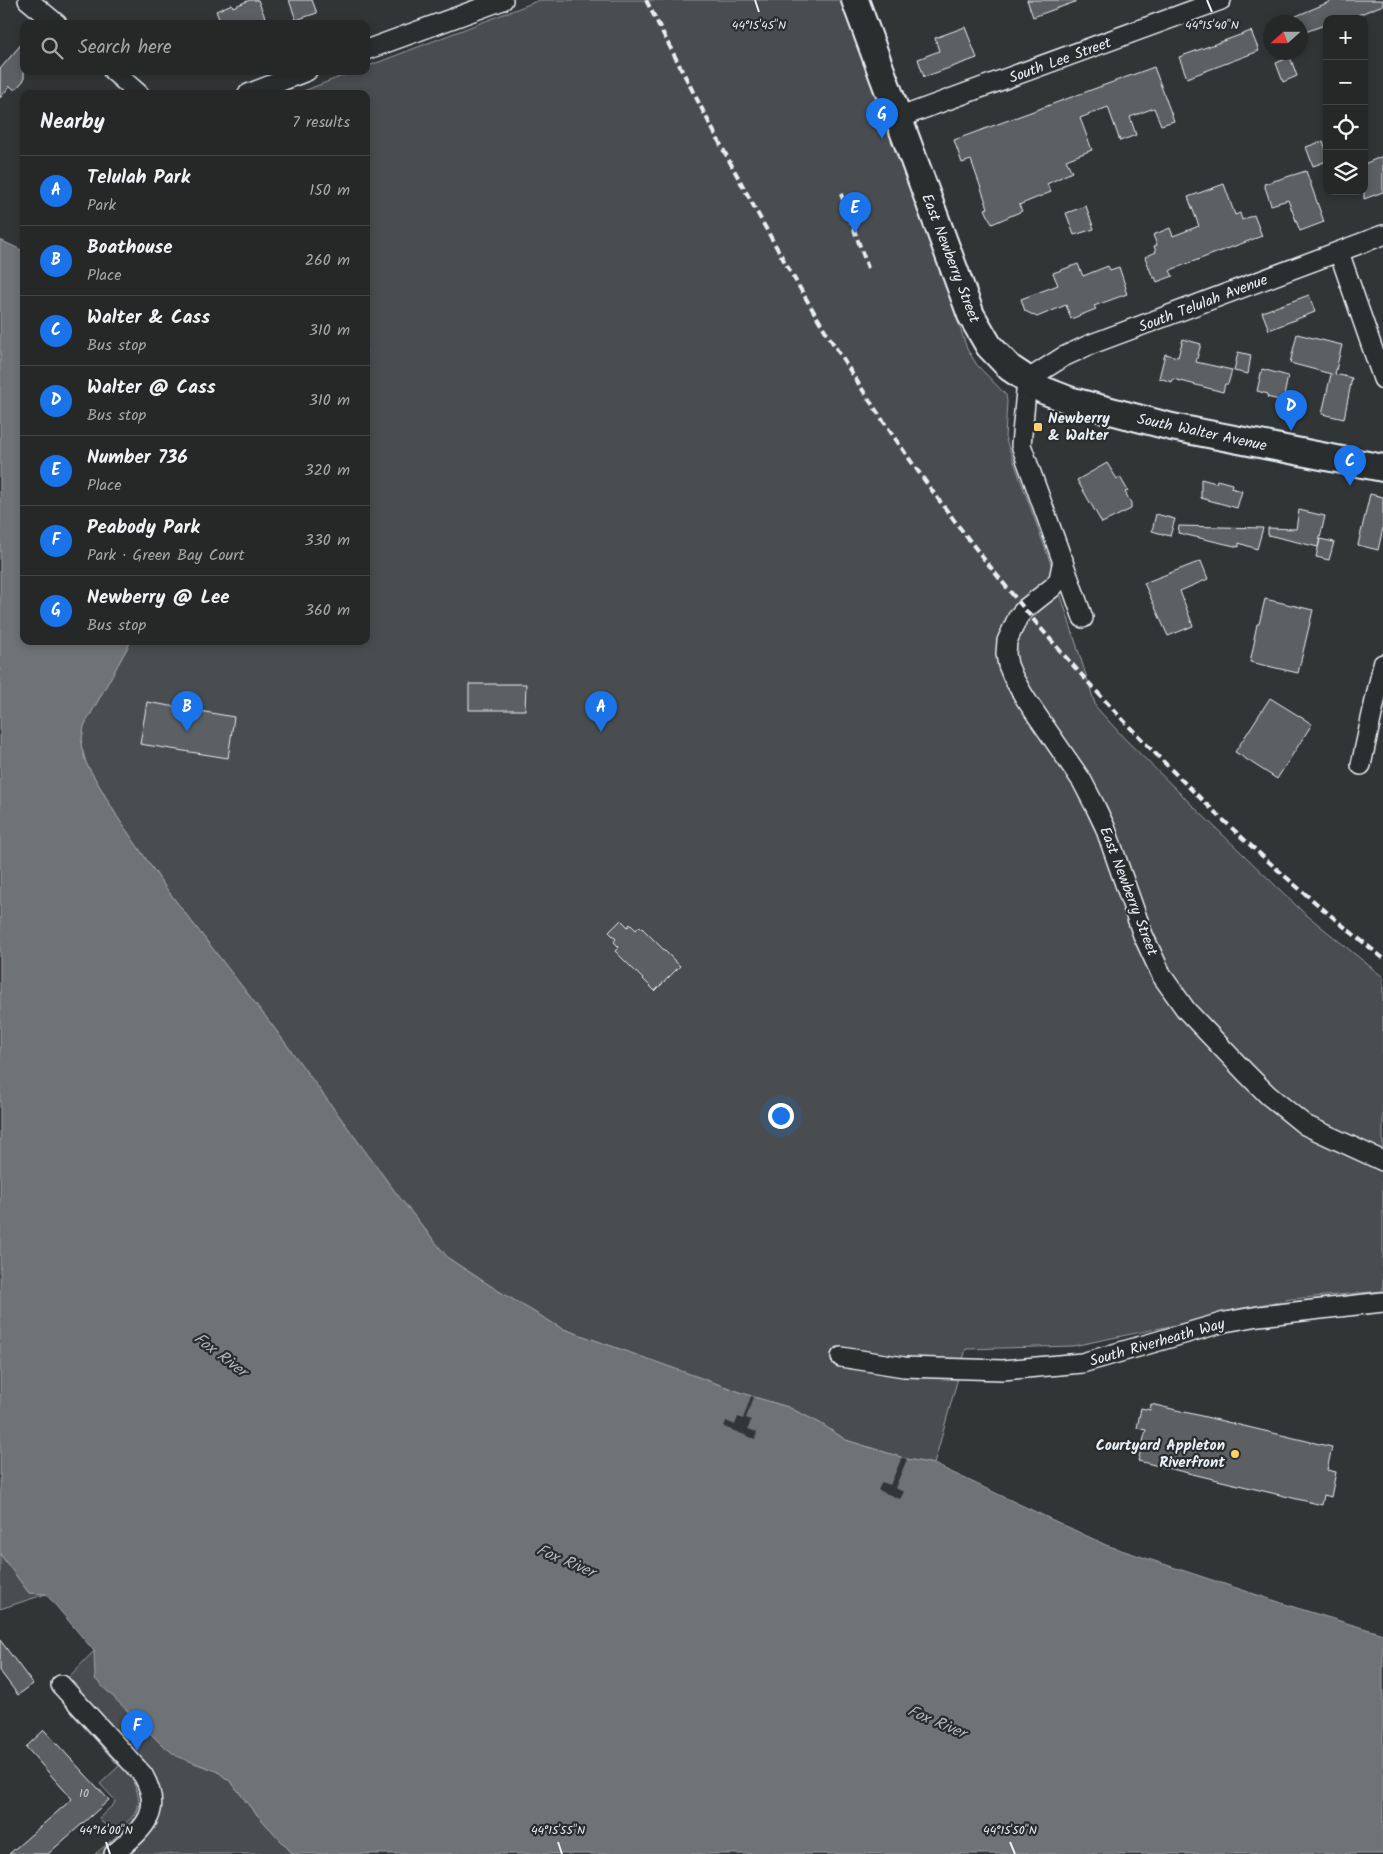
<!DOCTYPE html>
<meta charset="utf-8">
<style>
body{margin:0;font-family:Kalam,sans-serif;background:#2e3030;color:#f1f3f6}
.controls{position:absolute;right:15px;top:15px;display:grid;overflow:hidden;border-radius:10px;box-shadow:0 2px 8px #0003}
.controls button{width:45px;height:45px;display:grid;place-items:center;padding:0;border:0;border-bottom:1px solid #424445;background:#262828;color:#f1f3f6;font:25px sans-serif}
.compass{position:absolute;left:1263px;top:15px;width:45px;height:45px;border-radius:50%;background:#262828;box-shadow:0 2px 8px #0003;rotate:249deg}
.you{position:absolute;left:780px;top:1115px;width:18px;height:18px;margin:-12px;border:4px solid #fff;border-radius:50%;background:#1a73e8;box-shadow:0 0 0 8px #1a73e833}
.badge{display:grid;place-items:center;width:32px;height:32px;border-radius:50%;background:#1a73e8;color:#fff;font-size:16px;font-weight:700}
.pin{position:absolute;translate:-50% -41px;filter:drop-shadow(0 1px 2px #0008)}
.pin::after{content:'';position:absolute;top:26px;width:18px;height:15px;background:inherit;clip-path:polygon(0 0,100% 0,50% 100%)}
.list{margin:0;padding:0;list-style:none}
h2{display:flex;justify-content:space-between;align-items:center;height:65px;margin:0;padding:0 20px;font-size:21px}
h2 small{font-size:16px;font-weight:400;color:#a4a6a8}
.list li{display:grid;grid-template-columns:32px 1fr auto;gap:15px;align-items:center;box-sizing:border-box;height:70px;padding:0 20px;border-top:1px solid #424445}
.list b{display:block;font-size:19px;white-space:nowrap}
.list p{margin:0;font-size:16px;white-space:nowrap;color:#a4a6a8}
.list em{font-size:16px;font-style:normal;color:#a4a6a8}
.icon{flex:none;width:28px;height:28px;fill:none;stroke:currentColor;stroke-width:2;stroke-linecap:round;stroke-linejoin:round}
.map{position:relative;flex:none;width:1383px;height:1854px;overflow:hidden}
.search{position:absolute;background:#262828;box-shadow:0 2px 8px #0003;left:20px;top:20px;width:350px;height:55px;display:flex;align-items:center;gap:12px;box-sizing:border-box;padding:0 18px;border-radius:10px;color:#a4a6a8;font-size:19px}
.panel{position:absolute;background:#262828;box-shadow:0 2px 8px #0003;left:20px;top:90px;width:350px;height:555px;border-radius:10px}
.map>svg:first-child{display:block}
.green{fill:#494d4f;stroke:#989fa4}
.water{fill:#6e7376;stroke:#9fa5aa}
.pier{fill:#323536}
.building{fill:#5c6063;stroke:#e8f1f8}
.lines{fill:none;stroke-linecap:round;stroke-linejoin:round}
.minor-casing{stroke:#e8f1f8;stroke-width:22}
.secondary-casing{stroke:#e8f1f8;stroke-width:30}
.minor{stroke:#2a2d2e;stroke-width:19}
.secondary{stroke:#2a2d2e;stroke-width:26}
.rail{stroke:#e8f1f8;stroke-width:4;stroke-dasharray:8 4;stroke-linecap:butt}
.ticks{fill:none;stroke:#e8f1f8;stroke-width:2}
.poi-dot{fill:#ffd166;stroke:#2a2d2e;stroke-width:2}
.labels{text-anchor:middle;stroke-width:4.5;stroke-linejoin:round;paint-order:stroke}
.number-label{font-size:12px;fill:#c5cdd3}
.street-label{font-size:15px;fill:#e8f1f8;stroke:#2a2d2e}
.poi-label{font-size:15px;font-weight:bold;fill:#e8f1f8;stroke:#2a2d2e;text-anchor:start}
.water-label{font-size:16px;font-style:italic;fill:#b1b8be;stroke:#2a2d2e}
.ticks-label{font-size:12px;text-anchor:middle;fill:#e8f1f8;stroke:#2a2d2e;stroke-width:4.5;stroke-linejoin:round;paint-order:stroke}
</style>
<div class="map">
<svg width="1383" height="1854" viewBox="0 0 1383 1854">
<rect width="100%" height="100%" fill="#323536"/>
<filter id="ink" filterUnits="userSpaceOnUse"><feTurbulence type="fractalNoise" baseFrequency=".02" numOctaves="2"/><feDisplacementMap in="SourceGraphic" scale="10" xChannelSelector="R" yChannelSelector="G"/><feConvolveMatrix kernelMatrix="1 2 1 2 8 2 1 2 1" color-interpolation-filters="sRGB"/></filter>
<g filter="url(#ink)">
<path class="green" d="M540,0H840L950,297L967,349L977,365L1006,395L1007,401L1005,437L1053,570L1096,707L1124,738L1193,806L1303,912L1383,977V1291L1291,1299L1238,1309L1190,1322L1073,1346L966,1349L934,1464L907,1459L846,1440L820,1423L788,1407L754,1397L561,1328L497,1290L448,1258L396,1193L272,1025L168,891L118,818L86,763L81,745L84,726L131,641H366V94H296L355,71H366V67Z
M0,1554L29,1593L46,1594L0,1609Z
M94,1651L194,1763L217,1771L232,1783L251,1808L293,1854H95C113,1838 159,1808 133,1782C147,1810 133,1816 113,1835L99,1818L114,1804L115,1800L100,1784L119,1766L73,1715L61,1685Z"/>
<path class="water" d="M0,240L24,251V641H131L84,726L81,745L86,763L118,818L168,891L272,1025L396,1193L448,1258L497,1290L561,1328L754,1397L788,1407L820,1423L846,1440L907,1459L934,1464L1106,1545L1297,1608L1383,1634V1854H293L251,1808L232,1783L217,1771L178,1757L161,1744L95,1679L94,1651L46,1594L29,1593L0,1554Z"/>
<path class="pier" d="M751,1396L754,1397L746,1418L751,1420L748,1429L757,1432L755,1439L724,1427L726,1421L735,1425L738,1417L743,1419Z
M902,1457L907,1459L895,1488L904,1492L900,1499L878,1490L882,1482L890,1485Z"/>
<path class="building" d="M250,0H258L266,20L256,24H221L216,11L232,4L233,7Z
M289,0H312L317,13L296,20Z
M1027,0H1075V2L1033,17Z
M1334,0H1383V5L1348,19H1327V24L1300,34V19H1289Z
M965,27L977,58L924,77L918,59L939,51L935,38Z
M1251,31L1259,51L1187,78L1179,57Z
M24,41V80L15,90L10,86L0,98V69Z
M1290,57L1297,76L1283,82L1276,63Z
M1154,67L1174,121L1161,125L1154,108L1130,117L1136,135L1120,141L1108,107L1080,118L1092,150L1066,160L1072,172L1047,184L1051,192L1019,205L1022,211L992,224L985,209L988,208L971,160L962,163L954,140Z
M1323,141L1327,152V161L1313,166L1306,147Z
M1383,156V192L1364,199V164Z
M1306,171L1324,222L1300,231L1288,200L1271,205L1264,184Z
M1224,184L1235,215L1240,213L1242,220L1254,215L1262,236L1173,269L1170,271L1173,276L1157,282L1155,277L1153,278L1145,257L1156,252L1154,246L1157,245L1153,235L1170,228L1173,236L1199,226L1188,197Z
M1086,206L1094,229L1074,235L1066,213Z
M1078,264L1083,276L1108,266L1110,270L1119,267L1126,288L1125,289L1127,294L1094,306L1096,309L1071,319L1066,305L1037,317L1025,311L1021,299L1058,285L1053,273Z
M1309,295L1315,312L1269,330L1262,312Z
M1297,334L1342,345L1335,374L1352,378L1344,419L1322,414L1331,374L1290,363Z
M1183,339L1201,344L1196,362L1232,370L1228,384H1225L1223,392L1173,379L1172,382L1159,378L1165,354L1178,357Z
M1238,352L1251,355L1248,374L1234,371Z
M1262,369L1288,376L1283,401L1267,397L1268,394L1257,391Z
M1107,463L1117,479L1120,477L1128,491L1125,492L1131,503V509L1102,523L1077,480Z
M1201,479L1216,483L1217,480L1232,484L1231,488L1242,491L1237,508L1201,498Z
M1370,494L1383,497V528L1378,550L1358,545Z
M1299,510L1325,516L1318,547L1268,535V528L1296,529Z
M1156,514L1175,519L1170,536L1152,531Z
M1179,526L1263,528L1257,549L1239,543V547L1178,533Z
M1320,539L1334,542L1329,560L1316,557Z
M1201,561L1208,579L1180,591L1193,626L1168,636L1144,583Z
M1265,599L1313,610L1298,673L1250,662L1255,639H1254L1257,624H1259Z
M469,684H526L525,710H469Z
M1270,698L1312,724L1277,779L1235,752Z
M147,702L234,717L228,758L140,744Z
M621,920L628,927L630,924L636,930L640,926L680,966L655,991L615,951L619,947L614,942L616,939L609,932Z
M1151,1404L1332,1447L1327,1470L1336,1472L1331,1497L1324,1495L1322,1505L1138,1461L1146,1430L1137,1428L1141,1408L1150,1410Z
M0,1640L33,1684L18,1695L0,1671Z
M44,1730L109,1800L48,1854H9L72,1799L26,1747Z"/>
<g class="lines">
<g class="minor-casing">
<path id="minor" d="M28,0L57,24
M366,50L503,0
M113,71L139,94
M248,94L307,71
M898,118L1221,0
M1339,252L1383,379
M1063,560L1059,579L1053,587L1025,609L1018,617L1007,641L1006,654L1008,665L1013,677L1025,698L1082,781L1095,806L1105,827L1143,935L1162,976L1186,1010L1246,1073L1268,1095L1305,1125L1383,1161
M1083,618L1021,445L1027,380L1063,357L1089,345L1383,235
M1361,765L1383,664
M841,1357L904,1367L1003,1370L1082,1363L1225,1322L1259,1316L1383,1302
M61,1685L143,1775C165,1814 142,1829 114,1854"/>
</g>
<g class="secondary-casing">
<path id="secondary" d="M855,0L971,315L989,346L1010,368L1043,390L1069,400L1172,427L1383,468"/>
</g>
<use href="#minor" class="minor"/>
<use href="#secondary" class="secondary"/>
<path class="rail" d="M646,0C711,127 776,255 853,375C995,597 1177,795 1383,958
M841,194L868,268"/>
</g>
</g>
<path class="ticks" d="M755,0L759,12M1207,0L1212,12M106,1842L110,1854M558,1842L562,1854M1010,1842L1015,1854"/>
<g class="poi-dot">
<rect x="1033" y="422" width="10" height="10" rx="2.5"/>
<circle cx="1235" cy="1454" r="5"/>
</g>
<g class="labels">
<g class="number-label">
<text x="84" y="1797">10</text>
</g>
<g class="street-label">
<text transform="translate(1060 60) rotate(-20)" y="5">South Lee Street</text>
<text transform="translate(951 258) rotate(69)" y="5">East Newberry Street</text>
<text transform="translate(1203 303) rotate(-21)" y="5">South Telulah Avenue</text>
<text transform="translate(1202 432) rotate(12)" y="5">South Walter Avenue</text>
<text transform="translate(1129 891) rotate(69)" y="5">East Newberry Street</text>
<text transform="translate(1157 1342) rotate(-16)" y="5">South Riverheath Way</text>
</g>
<g class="poi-label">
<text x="1048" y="423">Newberry<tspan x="1048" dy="17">&amp; Walter</tspan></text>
<text x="1225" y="1450" text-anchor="end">Courtyard Appleton<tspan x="1225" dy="17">Riverfront</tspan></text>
</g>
<g class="water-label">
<text transform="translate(221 1354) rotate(37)" y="6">Fox River</text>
<text transform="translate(566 1560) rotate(23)" y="6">Fox River</text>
<text transform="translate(937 1721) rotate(23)" y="6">Fox River</text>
</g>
</g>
<g class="ticks-label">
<text x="759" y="29">44°15'45"N</text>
<text x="1212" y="29">44°15'40"N</text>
<text x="106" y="1834">44°16'00"N</text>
<text x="558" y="1834">44°15'55"N</text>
<text x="1010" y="1834">44°15'50"N</text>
</g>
</svg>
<div class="controls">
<button>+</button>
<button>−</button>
<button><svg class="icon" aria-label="locate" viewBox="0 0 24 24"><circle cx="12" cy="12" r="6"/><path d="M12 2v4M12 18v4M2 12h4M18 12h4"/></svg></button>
<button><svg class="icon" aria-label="layers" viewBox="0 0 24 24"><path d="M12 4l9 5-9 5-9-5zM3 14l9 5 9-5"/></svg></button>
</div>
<svg class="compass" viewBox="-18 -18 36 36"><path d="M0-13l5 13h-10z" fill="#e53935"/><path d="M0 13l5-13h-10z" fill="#a4a6a8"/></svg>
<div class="you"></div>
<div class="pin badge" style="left:601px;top:732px">A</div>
<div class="pin badge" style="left:187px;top:732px">B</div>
<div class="pin badge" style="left:1350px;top:486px">C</div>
<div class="pin badge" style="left:1291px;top:431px">D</div>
<div class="pin badge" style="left:855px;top:233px">E</div>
<div class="pin badge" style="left:137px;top:1751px">F</div>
<div class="pin badge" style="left:882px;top:139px">G</div>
<div class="search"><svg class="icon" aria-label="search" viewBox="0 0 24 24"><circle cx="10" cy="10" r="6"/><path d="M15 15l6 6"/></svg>Search here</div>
<section class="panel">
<h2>Nearby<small>7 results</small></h2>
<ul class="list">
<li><span class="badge">A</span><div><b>Telulah Park</b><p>Park</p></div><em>150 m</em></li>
<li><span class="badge">B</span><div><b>Boathouse</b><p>Place</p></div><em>260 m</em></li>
<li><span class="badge">C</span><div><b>Walter &amp; Cass</b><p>Bus stop</p></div><em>310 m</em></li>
<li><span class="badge">D</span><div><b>Walter @ Cass</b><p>Bus stop</p></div><em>310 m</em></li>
<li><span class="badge">E</span><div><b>Number 736</b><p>Place</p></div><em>320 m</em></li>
<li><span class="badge">F</span><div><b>Peabody Park</b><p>Park · Green Bay Court</p></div><em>330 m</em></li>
<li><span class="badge">G</span><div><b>Newberry @ Lee</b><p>Bus stop</p></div><em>360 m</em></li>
</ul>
</section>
</div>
